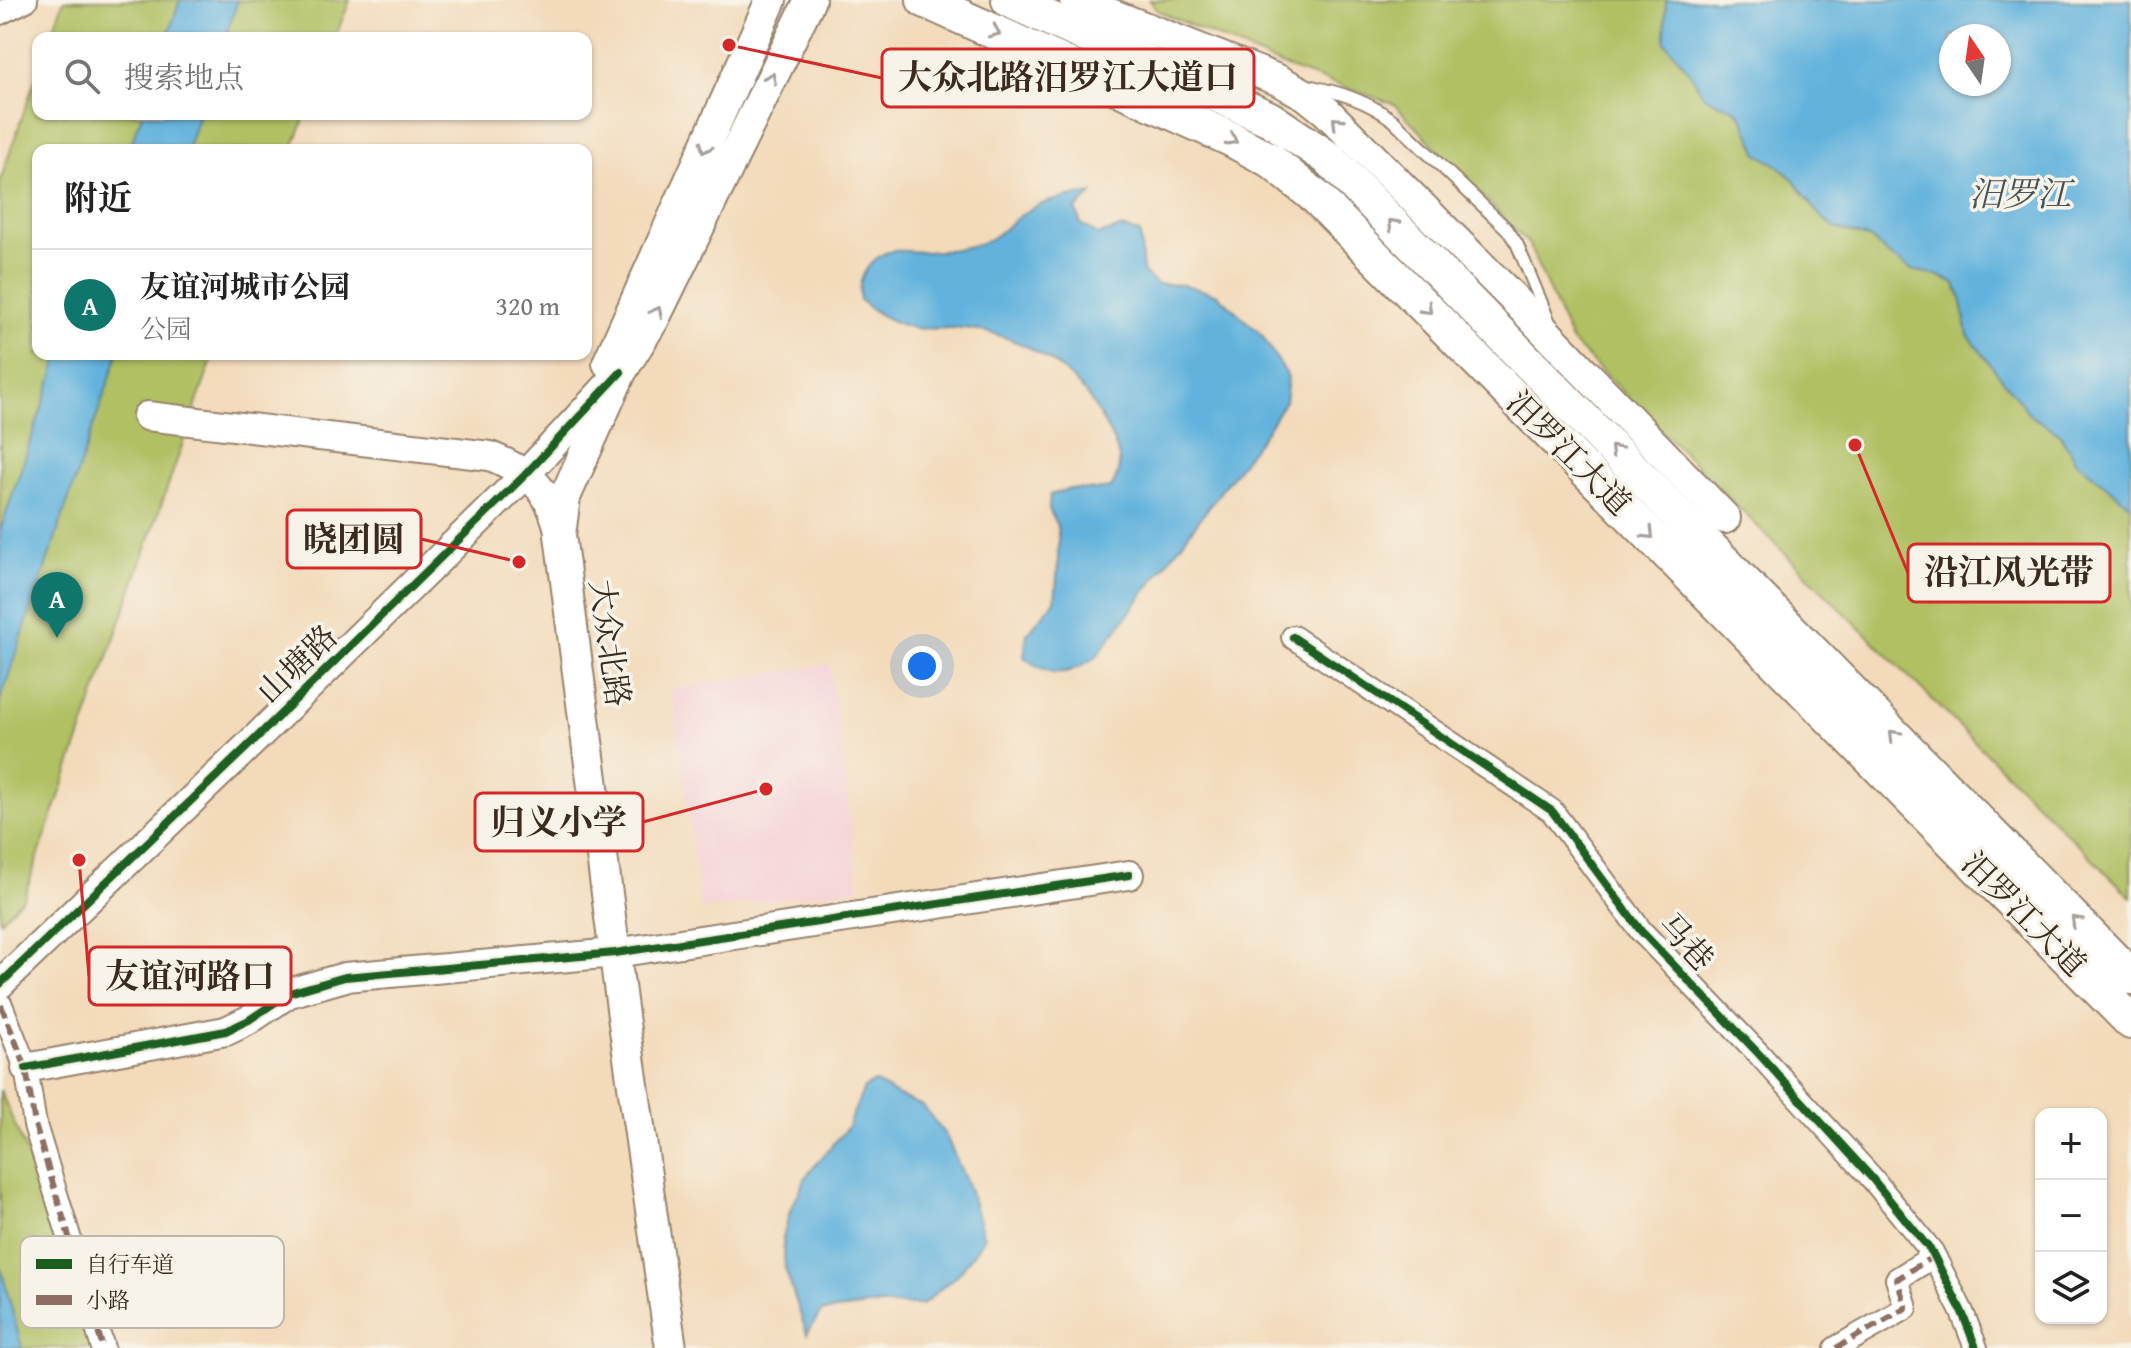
<!DOCTYPE html>
<html lang="zh">
<meta charset="utf-8">
<style>
body{margin:0;font-family:"Gentium Book Plus","Noto Serif SC",serif;background:#f6f6f6;color:#222}
.controls{position:absolute;right:24px;bottom:24px;display:grid;overflow:hidden;border-radius:16px;box-shadow:0 2px 6px #0004}
.controls button{width:72px;height:72px;display:grid;place-items:center;padding:0;border:0;border-bottom:2px solid #e0e0e0;background:#fff;color:#222;font:40px sans-serif}
.compass{position:absolute;left:1939px;top:24px;width:72px;height:72px;border-radius:50%;background:#fff;box-shadow:0 2px 6px #0004;rotate:347deg}
.you{position:absolute;left:922px;top:666px;width:28px;height:28px;margin:-20px;border:6px solid #fff;border-radius:50%;background:#1a73e8;box-shadow:0 0 0 12px #1a73e833}
.badge{display:grid;place-items:center;width:52px;height:52px;border-radius:50%;background:#0f766e;color:#fff;font-size:26px;font-weight:700}
.pin{position:absolute;translate:-50% -66px;filter:drop-shadow(0 2px 4px #0008)}
.pin::after{content:'';position:absolute;top:42px;width:28px;height:24px;background:inherit;clip-path:polygon(0 0,100% 0,50% 100%)}
.list{margin:0;padding:0;list-style:none}
h2{display:flex;justify-content:space-between;align-items:center;height:104px;margin:0;padding:0 32px;font-size:34px}
h2 small{font-size:26px;font-weight:400;color:#767676}
.list li{display:grid;grid-template-columns:52px 1fr auto;gap:24px;align-items:center;box-sizing:border-box;height:112px;padding:0 32px;border-top:2px solid #e0e0e0}
.list b{display:block;font-size:30px;white-space:nowrap}
.list p{margin:0;font-size:26px;white-space:nowrap;color:#767676}
.list em{font-size:26px;font-style:normal;color:#767676}
.icon{flex:none;width:44px;height:44px;fill:none;stroke:currentColor;stroke-width:2;stroke-linecap:round;stroke-linejoin:round}
.map{position:relative;flex:none;width:2131px;height:1348px;overflow:hidden}
.search{position:absolute;background:#fff;box-shadow:0 2px 6px #0004;left:32px;top:32px;width:560px;height:88px;display:flex;align-items:center;gap:20px;box-sizing:border-box;padding:0 28px;border-radius:16px;color:#767676;font-size:30px}
.panel{position:absolute;background:#fff;box-shadow:0 2px 6px #0004;left:32px;top:144px;width:560px;height:216px;border-radius:16px}
.map>svg:first-child{display:block}
.built{fill:#f6cfd6}
.green{fill:#b0c063;stroke:#767540;stroke-width:2}
.water{fill:#62b2dd;stroke:#4e6e7e;stroke-width:2;fill-rule:evenodd}
.lines{fill:none;stroke-linecap:round;stroke-linejoin:round}
.service-casing{stroke:#97826c;stroke-width:15}
.minor-casing{stroke:#97826c;stroke-width:26}
.tertiary-casing{stroke:#97826c;stroke-width:32}
.secondary-casing{stroke:#97826c;stroke-width:34}
.primary-casing{stroke:#97826c;stroke-width:38}
.service{stroke:#fff;stroke-width:11}
.minor{stroke:#fff;stroke-width:22}
.tertiary{stroke:#fff;stroke-width:28}
.secondary{stroke:#fff;stroke-width:30}
.primary{stroke:#fff;stroke-width:34}
.quiet{stroke:#8d6e63;stroke-width:6;stroke-dasharray:12 6;stroke-linecap:butt}
.cycleway-casing{stroke:#f7f3e8;stroke-width:13}
.cycleway{stroke:#1b5e20;stroke-width:8}
.oneway{stroke:#a79f9a}
.labels{text-anchor:middle;stroke-width:7;stroke-linejoin:round;paint-order:stroke}
.street-label{font-size:32px;fill:#3b2a1e;stroke:#f7f3e8}
.water-label{font-size:34px;font-style:italic;fill:#475357;stroke:#f7f3e8}
.key{fill:#f7f3e8;stroke:#bfb7ab;stroke-width:2}
.key-label{font-size:22px;fill:#3b2a1e}
.leader{fill:none;stroke:#d62828;stroke-width:3}
.callout-dot{fill:#d62828;stroke:#f7f3e8;stroke-width:3}
.callout{fill:#f7f3e8;stroke:#d62828;stroke-width:3}
.callout-label{font-size:34px;text-anchor:middle;font-weight:bold;fill:#3b2a1e}
</style>
<div class="map">
<svg width="2131" height="1348" viewBox="0 0 2131 1348">
<rect width="100%" height="100%" fill="#f7f3e8"/>
<filter id="ink" filterUnits="userSpaceOnUse"><feTurbulence type="fractalNoise" baseFrequency=".0125" numOctaves="2"/><feDisplacementMap in="SourceGraphic" scale="16" xChannelSelector="R" yChannelSelector="G"/><feConvolveMatrix kernelMatrix="1 2 1 2 8 2 1 2 1" color-interpolation-filters="sRGB"/></filter>
<filter id="wash" filterUnits="userSpaceOnUse"><feTurbulence type="fractalNoise" baseFrequency=".006" numOctaves="4" result="noise"/><feDisplacementMap in="SourceGraphic" scale="32" xChannelSelector="R" yChannelSelector="G"/><feGaussianBlur stdDeviation="1.8" result="paint"/><feColorMatrix in="noise" values="0 0 0 0 0 0 0 0 0 0 0 0 0 0 0 0 0 1.4 0 .05"/><feComposite in="paint" operator="in"/></filter>
<g filter="url(#wash)">
<rect width="100%" height="100%" fill="#f3daba"/>
<path class="built" d="M830,664L859,888L701,910L671,689Z"/>
<path class="green" d="M64,0H350L335,38H50Z
M1150,0H1666L1665,42L1689,71L1704,96L1720,104L1734,108L1742,116L1758,154L1774,163L1793,179L1822,218L1835,228L1871,239L1886,253L1940,276L1955,284L1961,297L1968,335L2031,416L2059,433L2075,460L2131,506V897L1571,341L1528,243L1394,104L1283,66L1158,11Z
M38,71V114H306L292,150H38V354H214L24,897L0,921V181Z
M0,1090L53,1215L90,1348H0Z"/>
<path class="water" d="M180,0H238L225,38H167Z
M1666,0H2131V506L2075,460L2059,433L2031,416L1968,335L1961,297L1955,284L1940,276L1912,270L1886,253L1871,239L1835,228L1822,218L1793,179L1774,163L1758,154L1742,116L1734,108L1720,104L1704,96L1689,71L1665,42ZM1951,36H1999V84H1951Z
M142,114H199L187,150H129Z
M1092,194L1076,209L1081,224L1098,235L1121,228L1140,233L1143,273L1157,284L1185,285L1218,295L1261,334L1288,377L1285,401L1266,431L1096,657C1068,676 1052,679 1024,657L1027,634L1055,601L1058,565V528L1049,509L1050,495L1069,489L1096,490L1111,488C1126,465 1118,447 1105,425C1098,414 1092,399 1082,389C1052,355 1009,333 964,328C948,327 930,330 914,328C895,324 874,313 860,300C857,280 865,265 883,254C895,248 913,252 926,252C945,251 969,248 987,241C1002,234 1013,219 1027,211C1043,201 1073,196 1092,194Z
M60,354H118L0,701V531Z
M875,1082L899,1096L923,1106L946,1136L969,1188L984,1238L961,1271L922,1305H875L821,1312L807,1334L785,1268L783,1237L790,1211L807,1175L847,1128L864,1088Z
M0,1264L22,1348H0Z"/>
</g>
<g filter="url(#ink)">
<g class="lines">
<g class="service-casing">
<path id="service" d="M1309,86C1340,92 1367,101 1393,120L1507,229L1517,244L1549,321"/>
</g>
<g class="minor-casing">
<path id="minor" d="M0,13L26,0
M1293,637L1552,811L1641,931L1758,1053L1871,1177L1932,1252L1962,1312L1976,1348
M1,1005L26,1068L35,1125L103,1348
M1836,1348L1906,1308L1897,1279L1934,1256"/>
</g>
<g class="tertiary-casing">
<path id="tertiary" d="M147,416L490,456C531,472 551,491 560,535
M0,984L247,747L525,475L615,378
M26,1068L226,1031L249,1020L289,993L345,977L615,953L1129,875"/>
</g>
<g class="secondary-casing">
<path id="secondary" d="M1075,0L1278,80L1306,95L1326,111L1513,298L1725,518
M608,363L771,0
M671,1348L623,1016L560,535L565,497L621,372L654,319L810,0"/>
</g>
<g class="primary-casing">
<path id="primary" d="M924,0L1231,139L1270,160L1317,198L2131,1022
M1009,0L1270,119L1328,158L2131,977"/>
</g>
<use href="#service" class="service"/>
<use href="#minor" class="minor"/>
<use href="#tertiary" class="tertiary"/>
<use href="#secondary" class="secondary"/>
<use href="#primary" class="primary"/>
<path class="quiet" d="M1,1005L26,1068L35,1125L103,1348
M1836,1348L1906,1308L1897,1279L1934,1256"/>
<g class="cycleway-casing">
<path id="cycleway" d="M1293,637L1552,811L1641,931L1758,1053L1871,1177L1932,1252L1962,1312L1976,1348
M0,984L247,747L525,475L621,372
M26,1068L226,1031L249,1020L289,993L345,977L615,953L1129,875"/>
</g>
<use href="#cycleway" class="cycleway"/>
</g>
<defs><path id="oneway-chevron" d="M-2-3.5L2.5 0L-2 3.5" fill="none" stroke-width="1.6" stroke-linecap="round" stroke-linejoin="round" transform="scale(2)"/></defs>
<g class="oneway">
<use href="#oneway-chevron" transform="translate(995 32) rotate(24)"/>
<use href="#oneway-chevron" transform="translate(771 78) rotate(-64)"/>
<use href="#oneway-chevron" transform="translate(1337 122) rotate(-135)"/>
<use href="#oneway-chevron" transform="translate(1232 140) rotate(27)"/>
<use href="#oneway-chevron" transform="translate(705 148) rotate(114)"/>
<use href="#oneway-chevron" transform="translate(1393 224) rotate(-134)"/>
<use href="#oneway-chevron" transform="translate(1427 309) rotate(45)"/>
<use href="#oneway-chevron" transform="translate(657 312) rotate(-63)"/>
<use href="#oneway-chevron" transform="translate(1615 450) rotate(-134)"/>
<use href="#oneway-chevron" transform="translate(1649 534) rotate(45)"/>
<use href="#oneway-chevron" transform="translate(1894 735) rotate(-134)"/>
<use href="#oneway-chevron" transform="translate(2076 921) rotate(-134)"/>
</g>
</g>
<g class="labels">
<g class="street-label">
<text transform="translate(1569 453) rotate(45)" y="11">汨罗江大道</text>
<text transform="translate(610 643) rotate(82)" y="11">大众北路</text>
<text transform="translate(297 664) rotate(-44)" y="11">山塘路</text>
<text transform="translate(2024 914) rotate(45)" y="11">汨罗江大道</text>
<text transform="translate(1686 942) rotate(47)" y="11">马巷</text>
</g>
<g class="water-label">
<text x="2020" y="206">汨罗江</text>
</g>
</g>
<rect x="20" y="1236" width="264" height="92" rx="12" class="key"/>
<rect x="36" y="1259" width="36" height="10" fill="#1b5e20"/>
<rect x="36" y="1295" width="36" height="10" fill="#8d6e63"/>
<g class="key-label">
<text x="86" y="1272">自行车道</text>
<text x="86" y="1308">小路</text>
</g>
<path class="leader" d="M729 45L882 78M519 562L421 539M1855 445L1908 573M766 789L643 822M79 860L89 976"/>
<g class="callout-dot">
<circle cx="729" cy="45" r="8"/>
<circle cx="519" cy="562" r="8"/>
<circle cx="1855" cy="445" r="8"/>
<circle cx="766" cy="789" r="8"/>
<circle cx="79" cy="860" r="8"/>
</g>
<g class="callout">
<rect x="882" y="49" width="372" height="58" rx="8"/>
<rect x="287" y="510" width="134" height="58" rx="8"/>
<rect x="1908" y="544" width="202" height="58" rx="8"/>
<rect x="475" y="793" width="168" height="58" rx="8"/>
<rect x="89" y="947" width="202" height="58" rx="8"/>
</g>
<g class="callout-label">
<text x="1068" y="89">大众北路汨罗江大道口</text>
<text x="354" y="551">晓团圆</text>
<text x="2009" y="584">沿江风光带</text>
<text x="559" y="834">归义小学</text>
<text x="190" y="988">友谊河路口</text>
</g>
</svg>
<div class="controls">
<button>+</button>
<button>−</button>
<button><svg class="icon" aria-label="layers" viewBox="0 0 24 24"><path d="M12 4l9 5-9 5-9-5zM3 14l9 5 9-5"/></svg></button>
</div>
<svg class="compass" viewBox="-18 -18 36 36"><path d="M0-13l5 13h-10z" fill="#e53935"/><path d="M0 13l5-13h-10z" fill="#767676"/></svg>
<div class="you"></div>
<div class="pin badge" style="left:57px;top:638px">A</div>
<div class="search"><svg class="icon" aria-label="search" viewBox="0 0 24 24"><circle cx="10" cy="10" r="6"/><path d="M15 15l6 6"/></svg>搜索地点</div>
<section class="panel">
<h2>附近<small></small></h2>
<ul class="list">
<li><span class="badge">A</span><div><b>友谊河城市公园</b><p>公园</p></div><em>320 m</em></li>
</ul>
</section>
</div>
